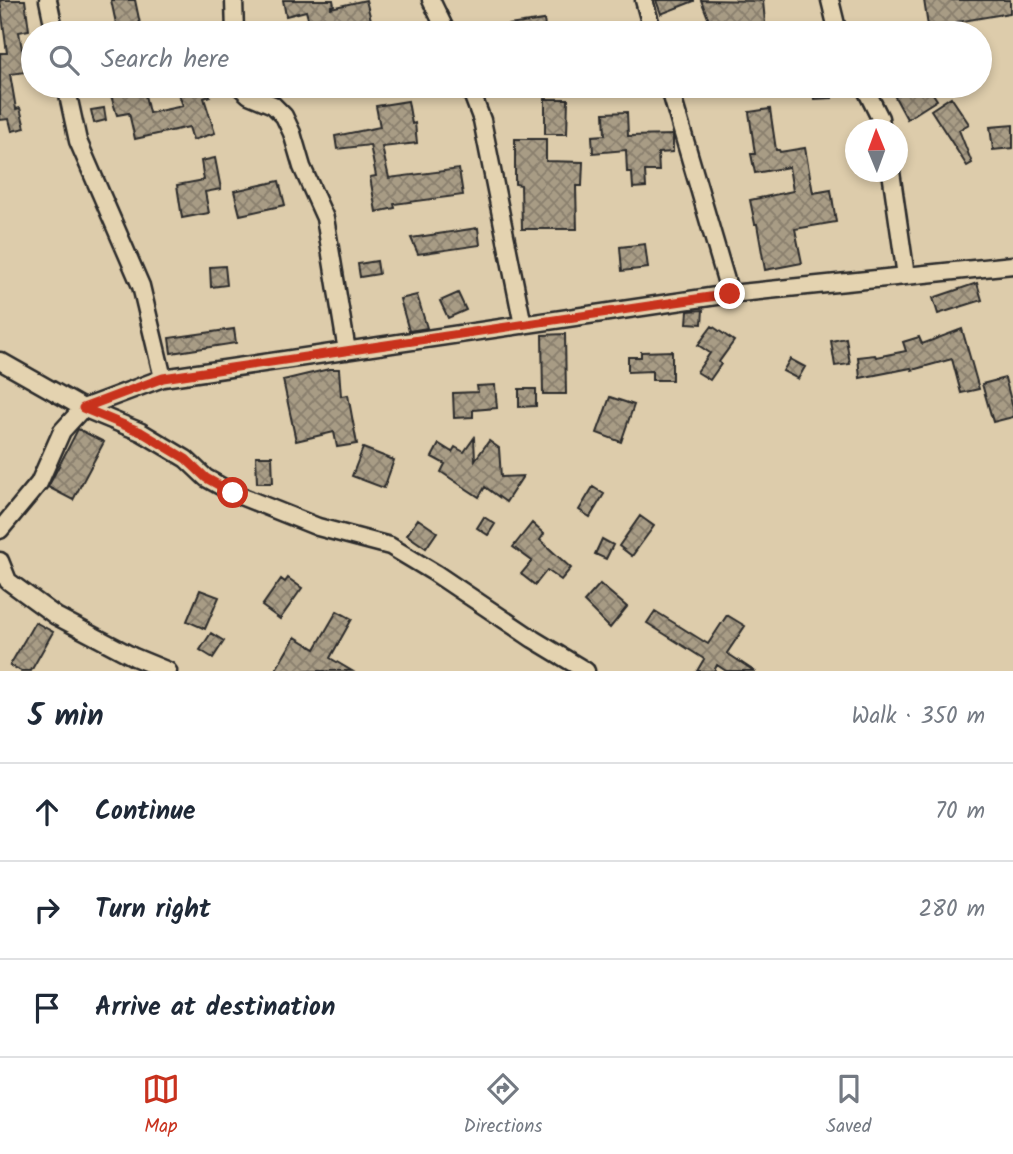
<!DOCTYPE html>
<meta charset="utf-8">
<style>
body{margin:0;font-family:Kalam,sans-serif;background:#f6f6f7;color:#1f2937}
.compass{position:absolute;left:845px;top:119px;width:63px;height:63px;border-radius:50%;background:#fff;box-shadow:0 4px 10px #0003;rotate:359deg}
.stop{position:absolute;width:21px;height:21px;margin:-16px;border:5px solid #c8321e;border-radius:50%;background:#fff}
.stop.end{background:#c8321e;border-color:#fff;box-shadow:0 2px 7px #0008}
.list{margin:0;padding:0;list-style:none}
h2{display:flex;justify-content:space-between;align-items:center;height:91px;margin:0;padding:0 28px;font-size:30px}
h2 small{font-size:23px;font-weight:400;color:#747a83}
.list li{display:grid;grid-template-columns:46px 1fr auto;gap:21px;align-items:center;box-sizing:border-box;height:98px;padding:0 28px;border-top:2px solid #e0e1e3}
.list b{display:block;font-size:26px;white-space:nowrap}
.list em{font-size:23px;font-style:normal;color:#747a83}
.icon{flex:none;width:38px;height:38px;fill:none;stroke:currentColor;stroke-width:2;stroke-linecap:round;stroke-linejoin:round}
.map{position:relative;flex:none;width:1013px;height:671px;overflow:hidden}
.search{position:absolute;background:#fff;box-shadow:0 4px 10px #0003;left:21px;right:21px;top:21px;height:77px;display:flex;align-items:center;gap:18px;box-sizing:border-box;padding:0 24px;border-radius:38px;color:#747a83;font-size:26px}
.sheet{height:385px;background:#fff}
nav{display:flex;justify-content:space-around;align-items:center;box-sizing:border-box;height:98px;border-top:2px solid #e0e1e3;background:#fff;font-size:19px;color:#747a83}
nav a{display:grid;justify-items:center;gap:4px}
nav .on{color:#c8321e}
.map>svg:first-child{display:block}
.building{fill:url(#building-cross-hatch);stroke:#2b2b2b;stroke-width:2}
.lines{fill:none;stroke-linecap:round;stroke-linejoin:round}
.street-casing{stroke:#2b2b2b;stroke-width:21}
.street{stroke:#e4d3b0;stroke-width:16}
.route{stroke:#c8321e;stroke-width:9}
</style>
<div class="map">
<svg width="1013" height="671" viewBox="0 0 1013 671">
<defs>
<pattern id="building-cross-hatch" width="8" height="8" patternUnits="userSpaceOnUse" patternTransform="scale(1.75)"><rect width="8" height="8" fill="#a89c85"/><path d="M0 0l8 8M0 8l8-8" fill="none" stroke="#897f6d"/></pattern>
</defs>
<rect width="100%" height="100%" fill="#ddccab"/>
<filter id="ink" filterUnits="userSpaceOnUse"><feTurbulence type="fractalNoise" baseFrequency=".0143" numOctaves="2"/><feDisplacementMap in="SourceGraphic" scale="14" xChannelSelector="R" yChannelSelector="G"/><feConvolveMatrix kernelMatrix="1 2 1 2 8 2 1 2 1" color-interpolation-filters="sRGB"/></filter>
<g filter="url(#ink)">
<path class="building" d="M0,0H25L29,30L19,32L26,72L10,74L16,109L20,108L25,128L12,131L9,119L0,120V53H7Z
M111,0H135L142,33H118Z
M283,0H333L334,5L331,6V8L366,0L371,20L345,26L346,33H312L306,11L286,16Z
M656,0H694V1L661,14Z
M701,0L763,1L766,33H687L710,23Z
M924,0H1010V13L957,22L960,33H929Z
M544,20L546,33H501V26Z
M108,86H143L149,113L183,106L176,86H206L210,96L204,98L215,133L193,140L189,127L135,139L129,113L117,115Z
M813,86H831L832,98L814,99Z
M889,86H928L937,100L907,119Z
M951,97L969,124L959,130L972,163L967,166L931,110Z
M545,99H568L567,134H545Z
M408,101L412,124L415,123L417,143L382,147L389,178L459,169L463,195L394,204L395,208L376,212L370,177L376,176L370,145L337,149L335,136L380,127L376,106Z
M104,108L106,120L94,123L91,110Z
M770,109L776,150H779L780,152L805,148L813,193L831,190L836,222L795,229L802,263L765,270L757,224H755L750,200L793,191L789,167L755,173L751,154H755L749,112Z
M627,112L628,136L673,135V152L658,153L659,171H645L646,187L633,188L632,172H627L626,150L593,153L592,136L605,135L604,113Z
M1013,125V148L993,150L990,127Z
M515,139H546V161L583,162L582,186H576L577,229H522L521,185L515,184Z
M215,158L221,189L205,192L209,213L182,218L177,185L204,180L201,161Z
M279,181L285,205L240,215L234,191Z
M478,228L480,245L418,254L411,238Z
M645,244L648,268L622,271L620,247Z
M377,261L379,274L360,277L358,264Z
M225,266L227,285L211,287L210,267Z
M977,283L982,300L938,314L933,298Z
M458,293L466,310L448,318L440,301Z
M417,295L427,328L409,331L400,299Z
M703,310L702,324L687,323L688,311Z
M712,326L734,341L719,362L721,364L710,380L697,372L710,353L698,345Z
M234,329L236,343L171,353L169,338Z
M962,329L979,389L961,393L952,359L912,370L911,368L860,378L858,357L875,355L876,357L906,351L903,342L919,337L922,344Z
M565,334L566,394H543L542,335Z
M846,338L850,364L835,366L831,341Z
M672,351V380H652V371L628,372V357H641V352Z
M790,359L805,367L798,379L783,371Z
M329,369H339L341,396L348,395L357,444L337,447L334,432L296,441L283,380Z
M1005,378L1013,408V417L993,422L982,384Z
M495,385L497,408L473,410V417L454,418L453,393L478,392L477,386Z
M519,389H536V406L519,407Z
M610,397L634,405L621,442L597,433Z
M78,429L104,442L73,500L48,487Z
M474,438L475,460L489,441L499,448L501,477L523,476L506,502L485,487L479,497L441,472L445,464L432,457L439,444L452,452L455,447L464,452Z
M363,448L394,460L384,488L352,476Z
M256,456H272L273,483H257Z
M593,487L604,494L590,517L579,510Z
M640,516L654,526L632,556L619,546Z
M484,517L495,524L488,535L477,528Z
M418,519L437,532L426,548L407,535Z
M532,523L544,534L540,540L571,568L561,580L547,570L535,585L521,574L532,561L513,547Z
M602,539L613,545L606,559L595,554Z
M288,578L302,588L280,619L262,606L281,579L285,582Z
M600,584L627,607L610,628L584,602Z
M200,590L219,597L205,629L187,621Z
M337,611L352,619L330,658L352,671H275L295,637L315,649Z
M655,611L708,644L727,615L745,626L727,653L754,671H726L717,665L714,671H697L704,659L647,623Z
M35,622L53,632L31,671H21L10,665Z
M211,633L224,641L213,658L200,650Z"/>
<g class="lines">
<g class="street-casing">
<path id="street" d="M48,0L55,33
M234,0L235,33
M431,0L447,33
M644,0L653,33
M830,0L838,33
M66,86L78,141L141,286L163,378
M239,86L249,95L273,105L284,116L292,133L302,167L325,218L347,351
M469,86L482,120L523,325
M669,86L730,294
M864,86L880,118L882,130
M891,172L906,276
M0,361L83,408L141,432L186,459L206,478L233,493L318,527L390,546L435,573L533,639L586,671
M0,530L39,483L62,431L83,408L163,378L730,294L1013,265
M0,561L8,581L56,616L134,657L168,671"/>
</g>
<use href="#street" class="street"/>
</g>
</g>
<g class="lines" filter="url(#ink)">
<path class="route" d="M233,493L206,478L186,459L141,432L83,408L163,378L730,294"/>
</g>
</svg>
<svg class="compass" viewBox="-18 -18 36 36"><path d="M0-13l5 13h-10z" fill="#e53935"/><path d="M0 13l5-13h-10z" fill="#747a83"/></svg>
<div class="stop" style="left:233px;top:493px"></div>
<div class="stop end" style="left:730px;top:294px"></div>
<div class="search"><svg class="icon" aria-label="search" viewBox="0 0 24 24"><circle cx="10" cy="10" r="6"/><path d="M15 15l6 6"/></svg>Search here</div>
</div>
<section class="sheet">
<h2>5 min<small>Walk · 350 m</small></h2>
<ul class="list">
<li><svg class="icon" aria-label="ahead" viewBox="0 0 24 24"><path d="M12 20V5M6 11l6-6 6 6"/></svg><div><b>Continue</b></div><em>70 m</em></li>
<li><svg class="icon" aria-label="right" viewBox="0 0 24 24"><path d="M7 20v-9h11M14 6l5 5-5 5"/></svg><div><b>Turn right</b></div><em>280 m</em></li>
<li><svg class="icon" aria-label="arrive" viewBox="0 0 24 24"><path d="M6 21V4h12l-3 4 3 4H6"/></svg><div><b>Arrive at destination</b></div></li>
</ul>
</section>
<nav>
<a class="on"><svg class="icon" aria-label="map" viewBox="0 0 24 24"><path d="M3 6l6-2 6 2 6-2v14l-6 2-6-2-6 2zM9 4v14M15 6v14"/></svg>Map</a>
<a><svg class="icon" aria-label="directions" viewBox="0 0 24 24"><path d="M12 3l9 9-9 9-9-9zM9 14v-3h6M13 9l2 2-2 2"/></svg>Directions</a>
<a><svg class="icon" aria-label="saved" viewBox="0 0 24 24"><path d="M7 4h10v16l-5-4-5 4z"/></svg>Saved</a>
</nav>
